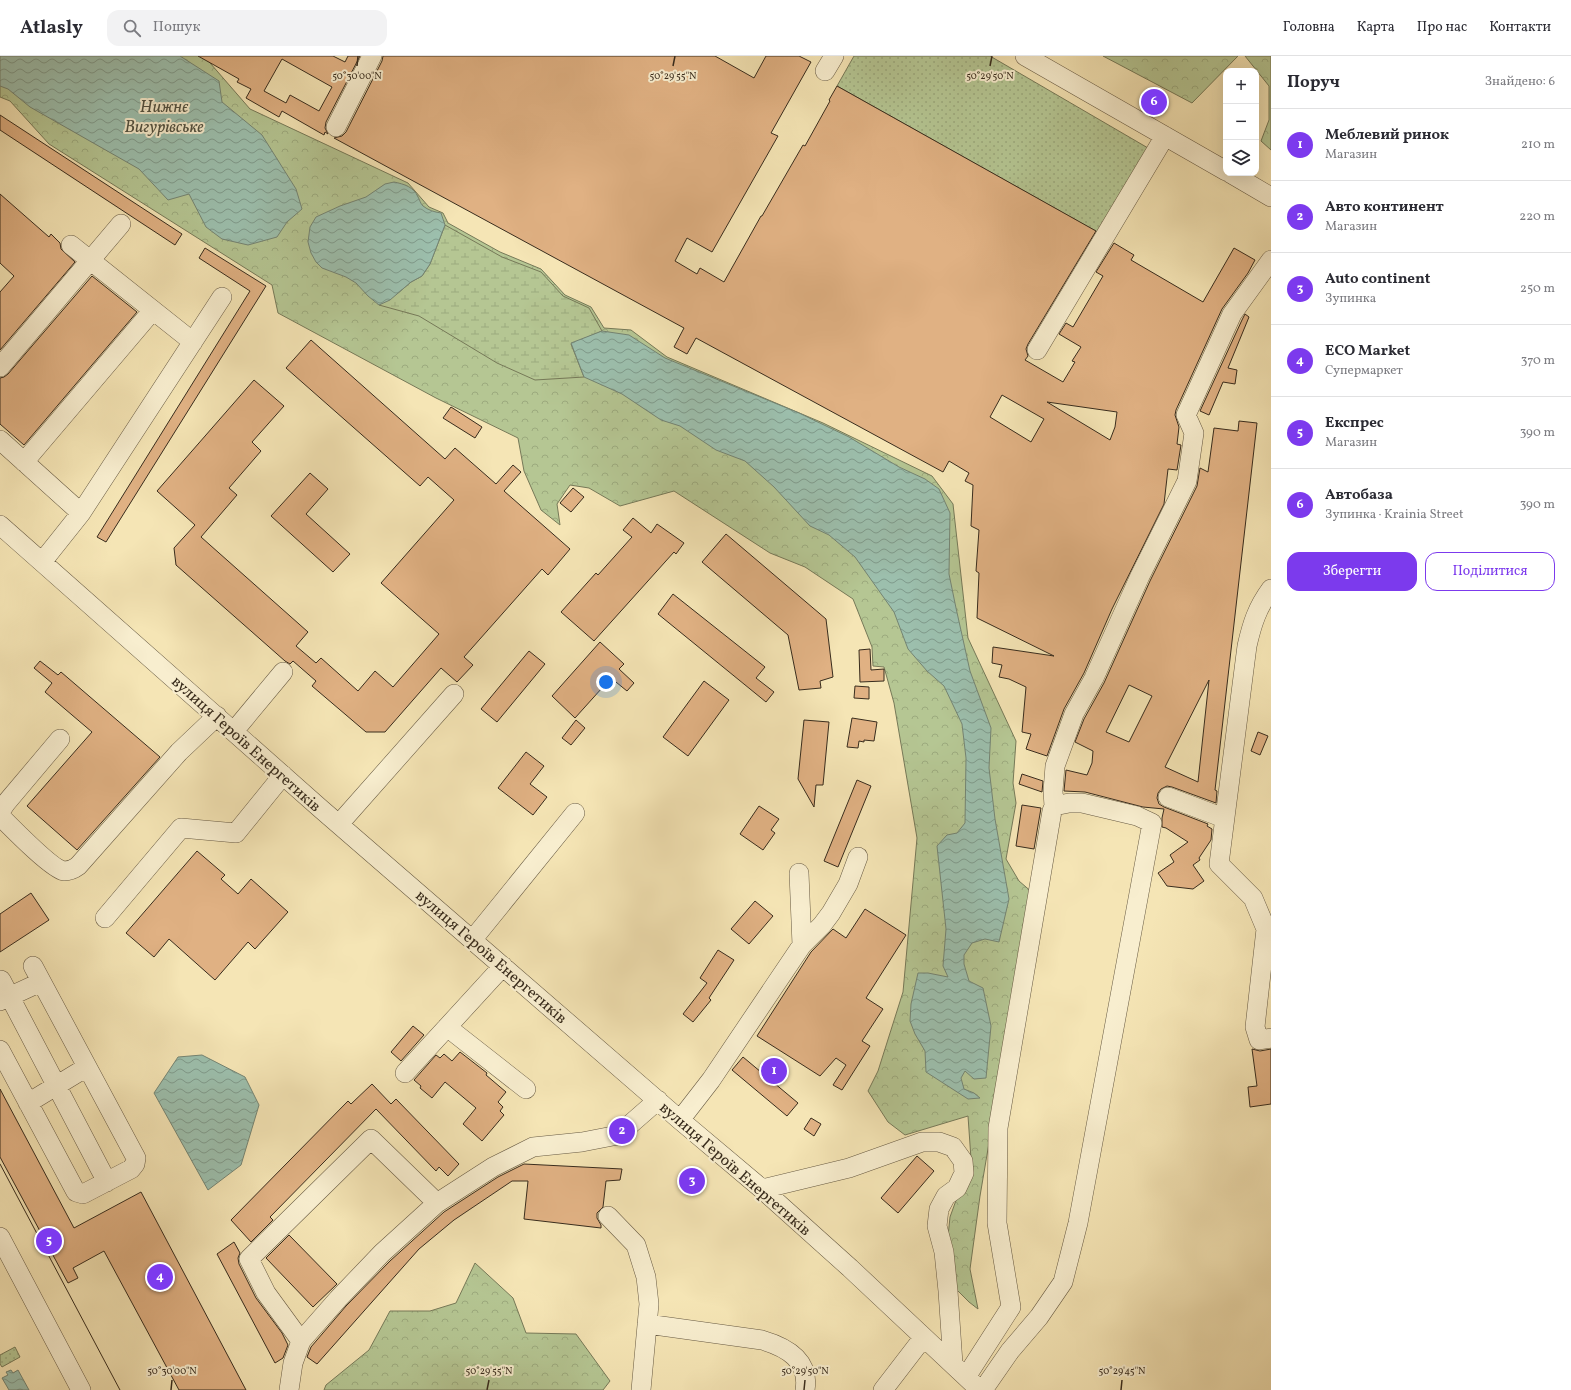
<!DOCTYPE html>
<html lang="uk">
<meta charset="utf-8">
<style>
body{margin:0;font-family:Vollkorn,serif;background:#f2f2f3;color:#2b2b33}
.controls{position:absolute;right:12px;top:12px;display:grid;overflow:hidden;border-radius:8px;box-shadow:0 4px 16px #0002}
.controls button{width:36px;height:36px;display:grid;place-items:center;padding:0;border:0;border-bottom:1px solid #e1e1e2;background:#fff;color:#2b2b33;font:20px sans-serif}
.you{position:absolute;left:606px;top:626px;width:14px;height:14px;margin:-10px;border:3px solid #fff;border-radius:50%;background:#1a73e8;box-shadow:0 0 0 6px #1a73e833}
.badge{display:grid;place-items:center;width:26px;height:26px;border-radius:50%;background:#7c3aed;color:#fff;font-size:13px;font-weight:700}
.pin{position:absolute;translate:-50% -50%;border:2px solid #fff;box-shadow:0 1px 4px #0006}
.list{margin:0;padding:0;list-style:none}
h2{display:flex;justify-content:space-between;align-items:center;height:52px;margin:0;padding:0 16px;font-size:17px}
h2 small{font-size:13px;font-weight:400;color:#7c7c81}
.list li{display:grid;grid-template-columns:26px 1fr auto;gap:12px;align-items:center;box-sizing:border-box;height:72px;padding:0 16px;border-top:1px solid #e1e1e2}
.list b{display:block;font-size:15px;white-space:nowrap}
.list p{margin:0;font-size:13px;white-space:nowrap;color:#7c7c81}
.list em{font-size:13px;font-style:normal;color:#7c7c81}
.actions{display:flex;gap:8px;padding:12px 16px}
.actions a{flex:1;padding:9px 0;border:1px solid #7c3aed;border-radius:12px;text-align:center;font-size:14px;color:#7c3aed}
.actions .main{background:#7c3aed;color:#fff}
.icon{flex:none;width:22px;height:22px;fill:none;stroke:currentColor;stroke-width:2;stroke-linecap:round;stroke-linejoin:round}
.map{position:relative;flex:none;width:1271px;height:1334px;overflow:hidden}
header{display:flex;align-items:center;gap:24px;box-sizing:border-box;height:56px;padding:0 20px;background:#fff;border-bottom:1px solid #e1e1e2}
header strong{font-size:19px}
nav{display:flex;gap:22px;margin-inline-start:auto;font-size:14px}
.search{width:280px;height:36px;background:#f2f2f3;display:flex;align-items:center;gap:10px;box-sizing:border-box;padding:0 14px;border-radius:12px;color:#7c7c81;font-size:15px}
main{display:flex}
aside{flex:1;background:#fff}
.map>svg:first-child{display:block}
.grass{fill:url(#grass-dots);stroke:#767958}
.forest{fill:url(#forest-crowns);stroke:#767958}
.wetland{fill:url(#wetland-marsh);stroke:#767958}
.water{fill:url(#water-waves);stroke:#748473}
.building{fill:#e0b183;stroke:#382c1d;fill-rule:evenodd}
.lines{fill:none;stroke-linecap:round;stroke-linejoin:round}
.minor-casing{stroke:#675a43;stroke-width:20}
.minor{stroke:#f8eecf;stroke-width:19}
.tram{stroke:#382c1d;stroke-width:1}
.ticks{fill:none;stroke:#382c1d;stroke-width:1.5}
.labels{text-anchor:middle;stroke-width:4;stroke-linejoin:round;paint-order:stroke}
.street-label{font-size:16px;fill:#382c1d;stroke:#f8eecf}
.water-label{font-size:17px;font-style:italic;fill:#515141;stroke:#f8eecf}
.ticks-label{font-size:10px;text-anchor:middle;fill:#382c1d;stroke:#f8eecf;stroke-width:4;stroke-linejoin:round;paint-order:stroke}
</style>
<header>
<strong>Atlasly</strong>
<div class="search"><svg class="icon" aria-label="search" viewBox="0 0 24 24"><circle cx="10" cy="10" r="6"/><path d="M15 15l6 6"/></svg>Пошук</div>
<nav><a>Головна</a><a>Карта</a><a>Про нас</a><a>Контакти</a></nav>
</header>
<main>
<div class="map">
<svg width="1271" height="1334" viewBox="0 0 1271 1334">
<defs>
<pattern id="grass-dots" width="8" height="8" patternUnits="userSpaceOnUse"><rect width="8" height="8" fill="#b5c693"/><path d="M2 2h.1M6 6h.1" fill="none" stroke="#9caa7e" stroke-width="1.8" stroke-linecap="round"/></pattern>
<pattern id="forest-crowns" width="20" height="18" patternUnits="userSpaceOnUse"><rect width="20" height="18" fill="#b5c693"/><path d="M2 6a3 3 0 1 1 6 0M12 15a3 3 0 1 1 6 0" fill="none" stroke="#9caa7e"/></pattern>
<pattern id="wetland-marsh" width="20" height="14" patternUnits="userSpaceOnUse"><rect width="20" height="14" fill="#b5c693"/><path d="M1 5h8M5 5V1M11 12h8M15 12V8" fill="none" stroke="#9caa7e"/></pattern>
<pattern id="water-waves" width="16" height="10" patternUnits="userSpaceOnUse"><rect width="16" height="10" fill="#9cbfad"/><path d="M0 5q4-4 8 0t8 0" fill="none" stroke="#809b8c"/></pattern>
</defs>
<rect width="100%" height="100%" fill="#f5e5b5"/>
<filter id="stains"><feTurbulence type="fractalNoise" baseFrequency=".005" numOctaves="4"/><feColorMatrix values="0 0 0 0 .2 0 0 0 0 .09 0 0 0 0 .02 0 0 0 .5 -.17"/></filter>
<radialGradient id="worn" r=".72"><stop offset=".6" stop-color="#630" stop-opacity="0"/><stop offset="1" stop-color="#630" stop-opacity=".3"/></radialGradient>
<path class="grass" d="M854,0H990L1148,92L1099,177L837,30Z
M15,1291L20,1301L2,1311L0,1308V1299Z"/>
<path class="forest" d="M0,0H204L250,53L408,127L429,151L443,157L448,167L500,196L541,213L565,239L591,251L604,272L631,274L667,301L823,367L932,420L953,448L968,582L1016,685L1013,727L1016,747L1006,803L1019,825L1033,837L999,1028L980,1140L970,1213L978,1253L969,1246L954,1231L947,1190L950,1161L971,1103L968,1060L905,1079L888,1066L868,1035L878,1015L903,936L917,782L894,647L884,611L873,610L872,591L853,543L805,511L770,497L674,435L620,450L589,432L570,429L557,448L560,469L541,454L524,415L518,382L436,342L278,257L272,229L49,88L10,45L0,41Z
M1103,0H1238L1192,47Z
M1245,0H1271V94L1261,85L1269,64V30Z
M475,1207L513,1242L526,1277L576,1278L610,1325L603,1334H324L326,1329L369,1294L390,1255H430L456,1247Z"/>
<path class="wetland" d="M445,169L502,201L541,216L563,240L589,252L602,275L571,288L584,321L535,324L497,307L419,260L379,249L398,237L411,226L422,220L430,208Z"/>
<path class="water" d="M0,0H180L219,25L222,46L262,79L296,133L302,153L287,166L277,181L248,189L222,183L206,171L189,138L168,144L139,113L30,51L8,33L0,30Z
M394,126C404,128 414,131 418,141C420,144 420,147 423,150C428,154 434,156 441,157L445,169L430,208L422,220L411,226L390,244L379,249L368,240L356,227L346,221L322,212L316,206L311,197L308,186L310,171L316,161L340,150L366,141L385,128Z
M602,275L629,279L665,302L799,357L849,381L899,411L925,423L939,433L950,457L949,518L956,552L970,615L991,672L989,712L995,763L1009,843L999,886L985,883L972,887L964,899V908L969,925L983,932L991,970L986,1022L974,1023L965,1015L961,1022L964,1033L974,1037L980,1042L968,1043L926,1016L925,995L915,978L910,965L911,948L918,917H928L948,921L943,910L946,873L937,790L947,779L957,777L965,767L966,702L962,668L944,630L927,615L908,593L894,556L855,501L829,479L810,470L774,431L745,405L716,394L680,370L661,364L622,338L584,321L571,287Z
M202,999L245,1021L259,1049L241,1109L208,1134L154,1037L178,1001Z
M11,1314L13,1317L18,1314L29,1334H9L2,1322L8,1319L6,1316Z"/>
<path class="building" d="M198,0H333L345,6L348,0H360L326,66L325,72L328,78L325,76L324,79L282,55L279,61L246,42L251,33L237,26L239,23ZM282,3L332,31L319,55L290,39L286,47L264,35Z
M383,0H715L754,22L766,0H799L811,6L771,77L778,80L712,196L687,182L675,205L697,218L700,212L724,226L761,160H762L803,89L805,90L830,45L829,44L837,30L1096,175L1028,288L1026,293L1028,300L1025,304L1063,326L1075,306L1072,305L1081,291L1059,278L1066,267L1073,271L1103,220L1096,216L1114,187L1134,199L1131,204L1203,246L1234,192L1255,204L1248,217L1222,253L1176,354L1175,359L1179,371L1177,388L1181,389L1177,414L1168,413L1164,448L1112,553L1084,617L1064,653L1047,700L1026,693L1031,678L1022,676L1026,631L1009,623L999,621L1002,609L992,607L993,591L1054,600L977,562L979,517L976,515L979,474L971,470L973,429L965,425L969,417L949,405L943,416L696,282L687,298L674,291L684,272L334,82L342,80L346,76L382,5ZM1002,339L1044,363L1031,386L990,361ZM1047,346L1117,356L1115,371L1110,384Z
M0,59L182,178L175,189L0,74Z
M0,138L49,181L51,178L60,187L61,193L75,206L0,294V236L14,220L0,207Z
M205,192L266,230L106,486L97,481L250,235L199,202Z
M92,220L137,256L24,389L0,368V322L4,321L8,318Z
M1245,258L1249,261L1228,312L1237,314L1235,328L1223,326L1209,359L1200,355L1242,264Z
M311,284L445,403L455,392L496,428L513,409L521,416L504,435L570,493L548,519L542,513L464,601L473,609L457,626L441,612L385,676H366L312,630L316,625L293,605L290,608L285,605L176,509L174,492L195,469L157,435L254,324L284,350L252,386L261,395L229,432L237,439L201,481L308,576L296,590L316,607L321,602L358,635L375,615L393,631L439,578L381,527L454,444L428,421L420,430L286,312Z
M451,351L482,371L475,382L443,362Z
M1239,365L1257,367L1215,734L1217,735L1216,747L1172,731L1167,730L1161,733L1158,737L1157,742L1159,748L1164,751L1208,768L1207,770L1212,773L1211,784L1199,802L1200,804L1193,809L1204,825L1193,833L1167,830L1158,817L1174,806L1170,799L1188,786L1166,772L1162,771V762L1164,753L1143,751L1085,736L1064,735L1066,714L1087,719L1092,707L1093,695L1075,686L1084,663L1104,627L1150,525L1197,430L1200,412L1208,416L1214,372L1238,375ZM1209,624L1198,726L1165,711ZM1129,629L1152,640L1129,686L1106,676Z
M310,417L328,433L306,458L350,498L333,516L271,460Z
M573,432L584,441L571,456L560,447Z
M633,462L651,477L657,468L684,487L676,498L674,496L594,585L561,556L596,517L598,519L632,481L623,474Z
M726,478L826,563L833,621L820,625L821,632L799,634L788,579L702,506Z
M673,538L765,611L756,622L774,636L766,646L658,558Z
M600,586L624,608L619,613L634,627L627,635L611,622L575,662L552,640Z
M870,593L871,614L884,613V625L860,626L859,594Z
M529,595L545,608L497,666L481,653Z
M40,605L58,619L61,616L160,701L77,794L27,750L92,676L45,636L52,627L34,612Z
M704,625L729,644L688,700L663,681Z
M855,630L869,631V643L854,642Z
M852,662L877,666L874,685L864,684V686L859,685L858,692L847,691Z
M576,664L585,672L571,689L562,682Z
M804,664L829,666L823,729H816L814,751L798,723Z
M1258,676L1268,680L1260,699L1251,695Z
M526,696L544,710L530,728L547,741L533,759L498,732Z
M1022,718L1043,725L1042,736L1019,728Z
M857,724L871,730L838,811L824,805Z
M1022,749L1041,752L1034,793L1016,790Z
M759,750L779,763L771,774L775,777L763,794L740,778Z
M197,795L225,819L221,823L238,838L251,823L288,856L255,893L248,886L215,924L169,883L154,901L126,877Z
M31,837L49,864L0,896V858Z
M755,845L773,860L749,888L731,873Z
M865,853L906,879L866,942L883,953L862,985L870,990L842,1034L833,1029L846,1009L836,1002L820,1020L757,980L811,896L833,873L846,882Z
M718,894L734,904L709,942L711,944L693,966L683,958L707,927L700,922Z
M413,970L424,979L401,1005L391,996Z
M1252,993L1260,995L1271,993V1048L1250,1051L1248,1031L1257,1030Z
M460,996L487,1017L486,1019L506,1036L498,1046L503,1051L500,1055L504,1059L482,1085L463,1068L476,1052L445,1026L432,1042L420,1032L421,1030L414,1024L436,999L440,1002L444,998L452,1005Z
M743,1001L798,1047L787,1060L732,1014Z
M372,1028L391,1048L396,1043L459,1108L448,1120L439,1111L436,1115L376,1053L270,1161L273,1164L251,1186L231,1164L348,1045L351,1048Z
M0,1033L74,1172L141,1136L246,1334H179L104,1195L73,1212L78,1222L68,1227L0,1101Z
M811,1062L821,1068L814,1080L804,1073Z
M917,1100L934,1115L898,1157L881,1142Z
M524,1108L622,1113L620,1124L606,1125L603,1151L597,1157V1162L601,1169V1172L524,1163L528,1125H512L454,1164L419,1193L317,1308L307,1301L311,1291L346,1250L390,1205L444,1156L498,1121Z
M289,1179L337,1228L313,1251L266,1202Z
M234,1186L240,1197L238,1202L239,1208L256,1242L282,1277L288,1289L283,1302L275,1307L217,1198Z"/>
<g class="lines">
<g class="minor-casing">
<path id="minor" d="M1025,0L1226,115
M825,15L834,0
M336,71L372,0
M1230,117L1271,141
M71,189L193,286
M1037,294L1165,80
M0,311L121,168
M0,384L81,457
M24,406L153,254
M0,469L321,753L680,1064L762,1133L850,1212L980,1334
M42,506L81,457L222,241
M1271,533C1257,552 1252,568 1247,590L1219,808L1253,842L1266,873L1255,971L1259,984L1271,982
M234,675L283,616
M60,683L6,747L0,756L2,762C12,772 52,813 64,815C69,815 74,813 78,810L179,696L217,660
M1168,741L1224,762
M339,768L454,638
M799,817L802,889
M105,862L181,772L236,777L283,719
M473,883L575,757
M1,924L107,1126
M0,945L41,926
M447,971L526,1033
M0,994L76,1136L83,1138L131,1113L135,1108L136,1102L33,910
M405,1017L503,910
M28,1047L87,1011
M680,1064L711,1024L802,889L822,869L831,857L848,828L858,801
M762,1133L849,1112L922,1086H939L953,1091L963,1105L964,1117L957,1132L946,1140L939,1153L937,1170L944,1196L948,1235L953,1308
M608,1160L636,1189L646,1221L649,1248L641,1334
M0,1181L81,1334
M647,1268L762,1284C786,1291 810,1304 805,1334
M301,1285L266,1237L249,1203L371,1083L437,1147
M966,1321L1011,1251L997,1167L998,1072L1052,755L1054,750L1053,735L1055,710L1074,658L1094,622L1140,520L1187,425L1194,377L1186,359L1232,258L1271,204
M289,1334L293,1307L301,1285L338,1243L382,1197L437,1147L493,1111L533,1091L582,1086L618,1079L658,1044
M883,1334L923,1282
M983,1334L1010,1295L1039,1261L1063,1226L1078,1167L1152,767L1137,760L1082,747H1069L1054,750"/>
</g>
<use href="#minor" class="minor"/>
<path class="tram" d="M0,1108L120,1334"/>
</g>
<path class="ticks" d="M357,10L358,0M673,10L675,0M990,10L992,0M171,1334L172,1324M487,1334L489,1324M804,1334L805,1324M1121,1334L1122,1324"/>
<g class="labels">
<g class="street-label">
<text transform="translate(247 687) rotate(42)" y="6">вулиця Героїв Енергетиків</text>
<text transform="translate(492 900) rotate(41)" y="6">вулиця Героїв Енергетиків</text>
<text transform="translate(736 1112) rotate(41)" y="6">вулиця Героїв Енергетиків</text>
</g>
<g class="water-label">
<text x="164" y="56">Нижнє<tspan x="164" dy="20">Вигурівське</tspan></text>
</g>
</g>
<g class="ticks-label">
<text x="357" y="23">50°30'00"N</text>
<text x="673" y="23">50°29'55"N</text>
<text x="990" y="23">50°29'50"N</text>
<text x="172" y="1318">50°30'00"N</text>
<text x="489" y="1318">50°29'55"N</text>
<text x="805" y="1318">50°29'50"N</text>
<text x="1122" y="1318">50°29'45"N</text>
</g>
<rect width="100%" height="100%" filter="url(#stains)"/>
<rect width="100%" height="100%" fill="url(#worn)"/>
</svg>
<div class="controls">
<button>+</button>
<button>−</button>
<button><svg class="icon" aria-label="layers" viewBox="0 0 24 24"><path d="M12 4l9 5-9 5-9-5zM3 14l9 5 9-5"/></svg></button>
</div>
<div class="you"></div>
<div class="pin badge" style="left:774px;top:1015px">1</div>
<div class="pin badge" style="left:622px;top:1075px">2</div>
<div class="pin badge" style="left:692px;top:1125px">3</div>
<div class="pin badge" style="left:160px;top:1221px">4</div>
<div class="pin badge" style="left:49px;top:1185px">5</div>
<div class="pin badge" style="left:1154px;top:46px">6</div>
</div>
<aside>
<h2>Поруч<small>Знайдено: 6</small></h2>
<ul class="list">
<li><span class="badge">1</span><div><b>Меблевий ринок</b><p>Магазин</p></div><em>210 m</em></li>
<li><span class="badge">2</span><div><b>Авто континент</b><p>Магазин</p></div><em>220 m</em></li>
<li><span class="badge">3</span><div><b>Auto continent</b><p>Зупинка</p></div><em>250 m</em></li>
<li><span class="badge">4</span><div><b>ECO Market</b><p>Супермаркет</p></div><em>370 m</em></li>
<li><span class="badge">5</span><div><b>Експрес</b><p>Магазин</p></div><em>390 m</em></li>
<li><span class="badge">6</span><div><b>Автобаза</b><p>Зупинка · Krainia Street</p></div><em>390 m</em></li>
</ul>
<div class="actions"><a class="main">Зберегти</a><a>Поділитися</a></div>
</aside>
</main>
